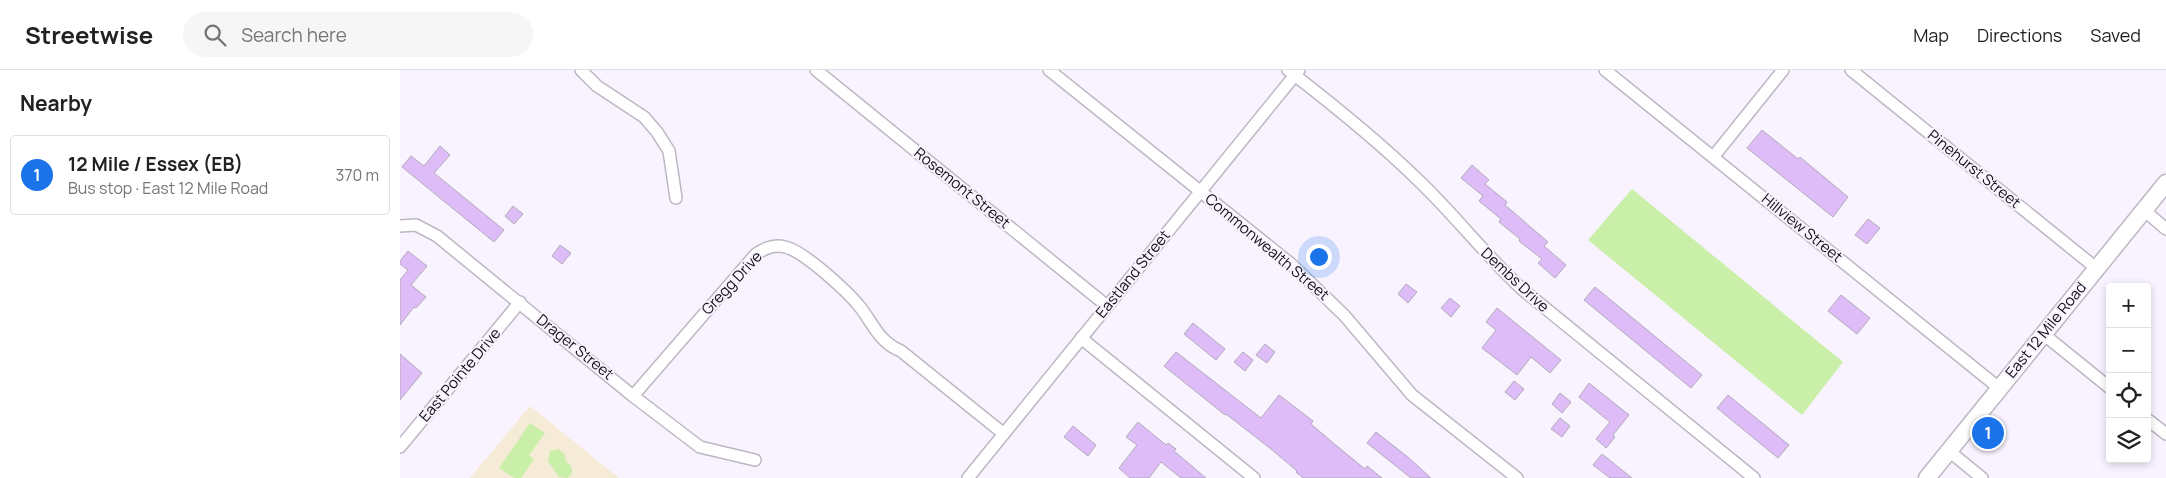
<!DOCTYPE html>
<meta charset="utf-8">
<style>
body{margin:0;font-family:Manrope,sans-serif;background:#f6f6f6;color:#222}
.controls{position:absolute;right:15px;bottom:15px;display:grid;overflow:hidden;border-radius:5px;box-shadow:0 2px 8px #0003}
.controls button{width:45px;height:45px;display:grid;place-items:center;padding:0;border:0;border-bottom:1px solid #e0e0e0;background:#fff;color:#222;font:25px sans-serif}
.you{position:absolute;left:918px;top:186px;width:18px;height:18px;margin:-12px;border:4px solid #fff;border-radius:50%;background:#1a73e8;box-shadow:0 0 0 8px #1a73e833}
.badge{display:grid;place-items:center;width:32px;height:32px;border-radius:50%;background:#1a73e8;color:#fff;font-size:16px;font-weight:700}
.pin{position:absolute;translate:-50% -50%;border:2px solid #fff;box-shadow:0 1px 5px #0006}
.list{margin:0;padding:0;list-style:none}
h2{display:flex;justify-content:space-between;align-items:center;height:65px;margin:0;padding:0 20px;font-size:21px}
h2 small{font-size:16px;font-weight:400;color:#767676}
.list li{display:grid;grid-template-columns:32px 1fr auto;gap:15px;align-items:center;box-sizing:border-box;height:80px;margin:0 10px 10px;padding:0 10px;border:1px solid #e0e0e0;border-radius:5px}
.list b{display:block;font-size:19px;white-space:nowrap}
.list p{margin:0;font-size:16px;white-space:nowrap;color:#767676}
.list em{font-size:16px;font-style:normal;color:#767676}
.icon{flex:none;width:28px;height:28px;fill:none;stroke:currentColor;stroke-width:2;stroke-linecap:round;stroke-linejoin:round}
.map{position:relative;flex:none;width:1766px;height:408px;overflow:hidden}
header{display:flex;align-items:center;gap:30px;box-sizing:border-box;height:70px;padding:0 25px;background:#fff;border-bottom:1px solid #e0e0e0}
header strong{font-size:24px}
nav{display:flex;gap:28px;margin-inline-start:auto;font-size:18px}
.search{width:350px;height:45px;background:#f6f6f6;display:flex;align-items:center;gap:12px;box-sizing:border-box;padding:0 18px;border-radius:28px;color:#767676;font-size:19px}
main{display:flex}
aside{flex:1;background:#fff}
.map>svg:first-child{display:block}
.education{fill:#f5ebd6}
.green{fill:#c9efa8}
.building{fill:#ddbcf7;stroke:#b2abb8}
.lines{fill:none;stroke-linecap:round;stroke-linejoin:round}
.street-casing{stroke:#bdb7c4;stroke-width:14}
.secondary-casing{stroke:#bdb7c4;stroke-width:19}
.street{stroke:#fff;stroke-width:11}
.secondary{stroke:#fff;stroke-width:16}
.labels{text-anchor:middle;stroke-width:4;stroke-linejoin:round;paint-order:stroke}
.street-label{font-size:15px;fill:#131115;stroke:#f9f3ff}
</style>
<header>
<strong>Streetwise</strong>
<div class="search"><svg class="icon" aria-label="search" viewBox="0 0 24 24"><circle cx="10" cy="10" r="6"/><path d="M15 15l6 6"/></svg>Search here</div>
<nav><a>Map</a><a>Directions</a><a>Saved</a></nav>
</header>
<main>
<aside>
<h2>Nearby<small></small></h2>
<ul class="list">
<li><span class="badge">1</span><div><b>12 Mile / Essex (EB)</b><p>Bus stop · East 12 Mile Road</p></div><em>370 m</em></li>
</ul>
</aside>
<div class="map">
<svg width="1766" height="408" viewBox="0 0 1766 408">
<rect width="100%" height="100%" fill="#f9f3ff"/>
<path class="education" d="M130,336L219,408H70Z"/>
<path class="green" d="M1232,119L1443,292L1402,345L1188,170Z
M130,353L145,363L129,385L134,389L121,408H114L99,398Z
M159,379L165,385L166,392C172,395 173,399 171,405L167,408L159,407L148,391L150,381Z"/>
<path class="building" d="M1362,60L1398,89L1400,87L1448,127L1433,147L1347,78Z
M40,76L50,85L34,103L104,160L94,172L2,97L11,86L24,96Z
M1072,95L1089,110L1085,114L1107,132L1105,135L1148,172L1144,176L1166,195L1155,208L1138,193L1142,189L1119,171L1120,169L1099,152L1101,149L1079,131L1083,126L1061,108Z
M113,136L123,144L114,154L105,146Z
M1468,149L1480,158L1467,174L1455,165Z
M160,175L171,183L162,194L152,186Z
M8,181L27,196L11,215L26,227L16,238L14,237L0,255V210L8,200L0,194V191Z
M1006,214L1017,222L1008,233L998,224Z
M1195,217L1302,305L1291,318L1184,230Z
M1441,225L1470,248L1457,264L1428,241Z
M1050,228L1060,236L1051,247L1041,238Z
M1097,238L1161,290L1150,303L1131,287L1117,305L1082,278L1096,260L1086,252Z
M793,253L825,279L816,290L784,264Z
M865,274L875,282L867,293L856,285Z
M776,282L861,348L879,325L913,351L911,354L932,372L965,399L967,396L982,408H903L896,402L897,401L871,379L826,344L825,345L764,296Z
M843,282L853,290L845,301L834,292Z
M0,284L22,303L0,330Z
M1114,311L1124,319L1115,330L1105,322Z
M1189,313L1229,345L1213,365L1215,367L1206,378L1196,369L1210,352L1179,327Z
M1160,323L1171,332L1162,343L1152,334Z
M1328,325L1389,375L1378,388L1317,338Z
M1160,348L1170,356L1162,367L1151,359Z
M738,352L766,375L768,373L776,379L774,381L806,408H781L761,392L749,408H730L719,398L737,375L726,367Z
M673,356L696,375L688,386L664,367Z
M976,362L1009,388L1031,408H1011L967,373Z
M1202,384L1232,408H1210L1193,395Z"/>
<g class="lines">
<g class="street-casing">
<path id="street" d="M181,0L197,16L244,47L257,62L269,81L276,128
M416,0L707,236
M649,0L891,194L944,245L1012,325L1117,408
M888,0C932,34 977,70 1017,109C1054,144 1085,185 1123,220L1354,408
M1205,0L1599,318
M1451,0L1696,198
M1314,86L1383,0
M1744,140L1766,159
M0,156L16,155L37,166L233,326L300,377L355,390
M1642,263L1710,318
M681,268L854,408
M233,326L356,184C365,178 374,174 385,177C404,181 448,222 460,237C474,255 479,272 501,281L604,364
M1747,349L1766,364
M0,377L120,232
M1549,381L1582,408
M568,408L899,0"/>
</g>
<g class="secondary-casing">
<path id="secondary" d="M1527,408L1766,113"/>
</g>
<use href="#street" class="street"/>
<use href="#secondary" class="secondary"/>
</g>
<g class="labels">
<g class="street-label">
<text transform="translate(1574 99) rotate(39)" y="5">Pinehurst Street</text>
<text transform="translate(562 118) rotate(39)" y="5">Rosemont Street</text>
<text transform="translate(1402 158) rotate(39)" y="5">Hillview Street</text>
<text transform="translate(867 177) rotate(40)" y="5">Commonwealth Street</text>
<text transform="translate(733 204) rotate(-51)" y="5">Eastland Street</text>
<text transform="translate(1115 210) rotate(43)" y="5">Dembs Drive</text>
<text transform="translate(332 213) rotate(-47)" y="5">Gregg Drive</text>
<text transform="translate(1646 260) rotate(-51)" y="5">East 12 Mile Road</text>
<text transform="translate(175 277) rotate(39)" y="5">Drager Street</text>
<text transform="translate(60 305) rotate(-50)" y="5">East Pointe Drive</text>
</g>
</g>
</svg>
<div class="controls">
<button>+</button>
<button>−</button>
<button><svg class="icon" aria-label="locate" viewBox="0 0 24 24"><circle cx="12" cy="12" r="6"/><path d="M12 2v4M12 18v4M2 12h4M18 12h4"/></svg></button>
<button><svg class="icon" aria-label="layers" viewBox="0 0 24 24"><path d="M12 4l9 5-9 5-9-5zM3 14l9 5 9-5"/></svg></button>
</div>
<div class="you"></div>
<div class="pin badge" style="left:1588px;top:363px">1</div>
</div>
</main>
